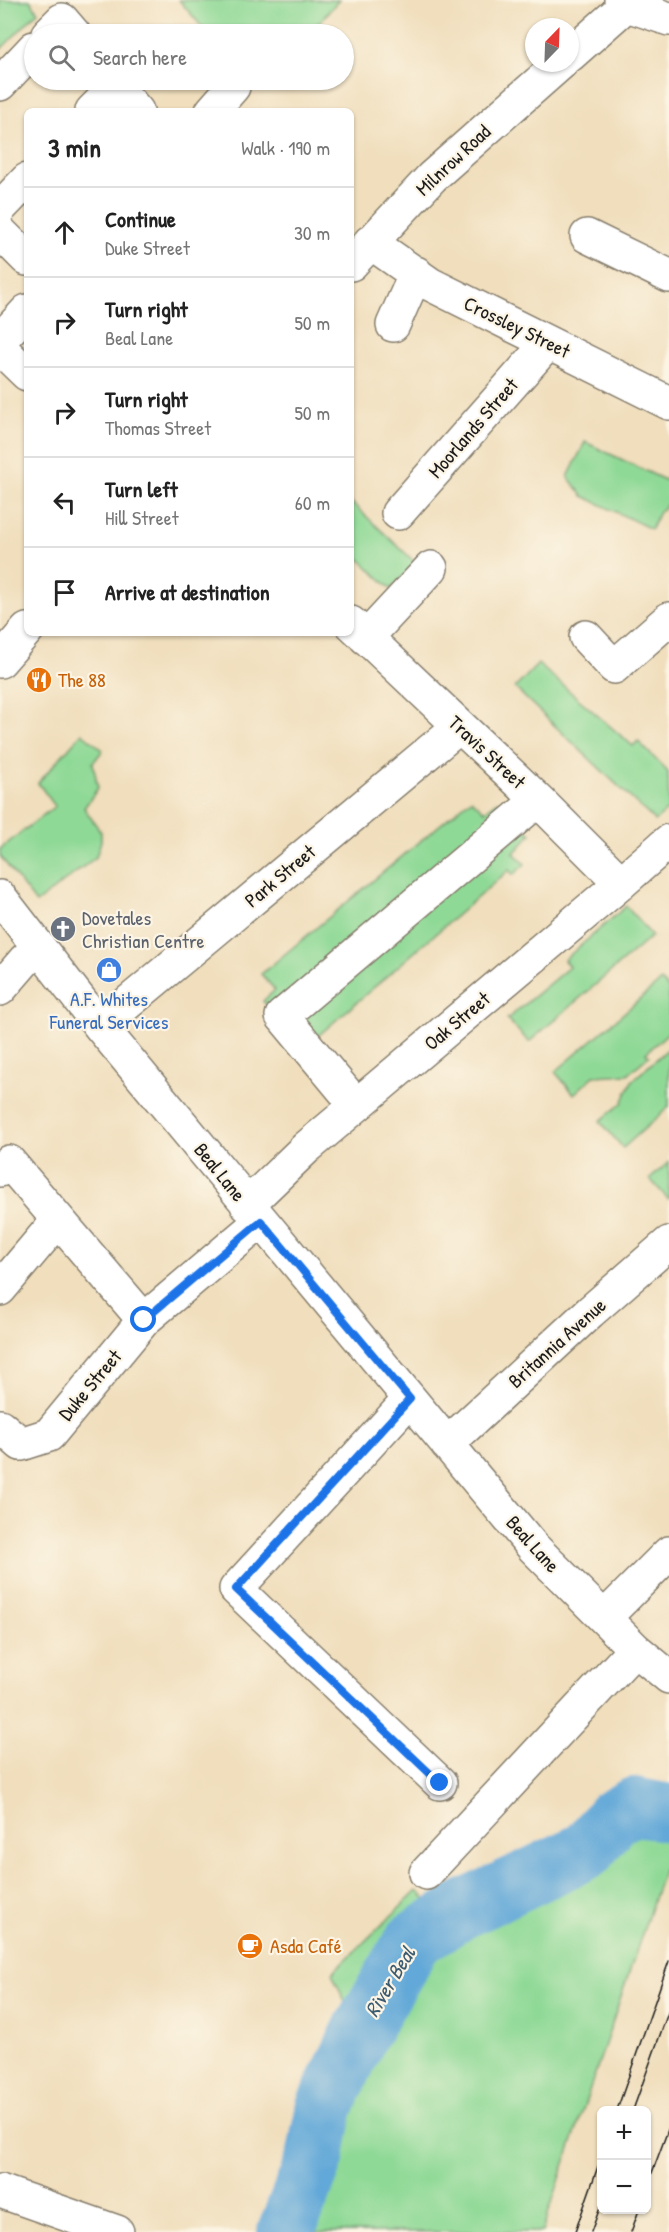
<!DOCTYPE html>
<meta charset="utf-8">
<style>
body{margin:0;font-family:"Patrick Hand",sans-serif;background:#f2f2f2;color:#222}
.controls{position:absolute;right:18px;bottom:18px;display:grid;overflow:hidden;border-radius:9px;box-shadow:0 2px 4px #0004}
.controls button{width:54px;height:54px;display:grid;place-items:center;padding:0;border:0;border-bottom:2px solid #e0e0e0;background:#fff;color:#222;font:30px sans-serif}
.compass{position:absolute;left:525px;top:18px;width:54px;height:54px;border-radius:50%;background:#fff;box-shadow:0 2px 4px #0004;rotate:23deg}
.stop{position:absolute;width:18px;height:18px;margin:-14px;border:4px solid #1a73e8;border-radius:50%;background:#fff}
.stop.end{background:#1a73e8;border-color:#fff;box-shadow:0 2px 6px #0008}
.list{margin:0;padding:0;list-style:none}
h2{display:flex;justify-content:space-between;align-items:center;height:78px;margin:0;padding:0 24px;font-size:26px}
h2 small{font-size:20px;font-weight:400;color:#767676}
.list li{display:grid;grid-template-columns:39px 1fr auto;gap:18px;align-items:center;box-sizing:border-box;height:90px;padding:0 24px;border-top:2px solid #e0e0e0}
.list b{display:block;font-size:22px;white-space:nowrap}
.list p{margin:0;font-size:20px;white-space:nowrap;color:#767676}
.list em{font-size:20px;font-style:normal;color:#767676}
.icon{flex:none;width:33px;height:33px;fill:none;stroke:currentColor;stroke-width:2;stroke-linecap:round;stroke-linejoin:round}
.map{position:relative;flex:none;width:669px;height:2232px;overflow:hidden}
.search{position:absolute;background:#fff;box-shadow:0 2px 4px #0004;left:24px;top:24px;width:330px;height:66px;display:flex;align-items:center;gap:15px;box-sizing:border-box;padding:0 21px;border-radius:33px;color:#767676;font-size:22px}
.panel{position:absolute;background:#fff;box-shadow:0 2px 4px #0004;left:24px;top:108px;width:330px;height:528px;border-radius:9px}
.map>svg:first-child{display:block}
.green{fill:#8fd996;stroke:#567a59;stroke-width:1.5}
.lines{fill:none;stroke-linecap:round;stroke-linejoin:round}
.river{stroke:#62a8d8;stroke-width:58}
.minor-casing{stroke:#867d6c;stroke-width:36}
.minor{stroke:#fff;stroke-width:33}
.tram{stroke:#1c1c1c;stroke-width:1.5}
.route{stroke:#1a73e8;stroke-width:8}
.labels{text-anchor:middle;stroke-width:4.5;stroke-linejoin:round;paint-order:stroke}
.street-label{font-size:20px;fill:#1c1c1c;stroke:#fcf5e5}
.food-label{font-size:20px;fill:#c56008;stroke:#fcf5e5;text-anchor:start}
.worship-label{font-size:20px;fill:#5b616d;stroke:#fcf5e5;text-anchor:start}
.shop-label{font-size:20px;fill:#366cbe;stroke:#fcf5e5}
.water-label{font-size:21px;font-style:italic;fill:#3c5b71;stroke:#fcf5e5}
</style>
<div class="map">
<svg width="669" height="2232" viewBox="0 0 669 2232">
<rect width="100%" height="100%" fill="#fcf5e5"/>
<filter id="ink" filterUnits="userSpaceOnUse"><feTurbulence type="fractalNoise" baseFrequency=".0167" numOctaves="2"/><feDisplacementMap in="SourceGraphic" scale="12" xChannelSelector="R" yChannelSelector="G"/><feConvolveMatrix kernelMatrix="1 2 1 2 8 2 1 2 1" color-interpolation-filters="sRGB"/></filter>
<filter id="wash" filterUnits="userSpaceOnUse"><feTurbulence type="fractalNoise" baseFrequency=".008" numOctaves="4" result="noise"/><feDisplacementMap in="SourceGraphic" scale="24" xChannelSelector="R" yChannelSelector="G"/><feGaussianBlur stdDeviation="1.35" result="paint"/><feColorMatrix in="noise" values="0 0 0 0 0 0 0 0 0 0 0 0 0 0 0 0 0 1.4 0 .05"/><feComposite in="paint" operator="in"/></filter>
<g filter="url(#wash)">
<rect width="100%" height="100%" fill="#f0debc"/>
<path class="green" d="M0,0H30L38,12L0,50Z
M179,0H339L309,34H208Z
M585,442L669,482V503L659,512L651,529L583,496L568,477Z
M351,502L416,563L391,589L351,551Z
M538,664L633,746L638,741L668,772L669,809L655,821L515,688Z
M82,733L103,750L93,763L98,788L84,808L101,832V841L96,857L36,903L0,856V849L55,806L38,783Z
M471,799L485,811L497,801L508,810L272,1012L263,1001L275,990L261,974Z
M519,824L531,834L514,853L525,864L513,875L509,870L311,1042L292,1021Z
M626,906L652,936L529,1042L507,1019L569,967L564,960Z
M661,981L669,990V1032L646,1053L649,1056L628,1074L594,1076L574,1094L555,1072Z
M669,1048V1107L623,1148L600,1121L622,1103L632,1081Z
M669,1162V1198L668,1199L650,1179Z
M616,1818L669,1829V1854L542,2232H292L352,2017L332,1973L417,1891L456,1925L494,1884L600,1850Z"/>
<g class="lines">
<path class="river" d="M286,2232L315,2158L325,2106L362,2029L414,1940L460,1911L587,1850L613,1818L634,1806L669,1813"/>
</g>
</g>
<g filter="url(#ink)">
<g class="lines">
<g class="minor-casing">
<path id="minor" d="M621,0L627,5L669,19
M48,34L62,20L74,34
M570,55L632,0
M110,80L137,111
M0,84L34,48
M92,111L116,87
M212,111L233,87
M0,208L27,180
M0,232L27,259
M587,236L669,276
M370,242L430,284L669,403
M351,264L432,177L561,63
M393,325L416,273
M0,340L27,311
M0,348L27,374
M398,513L548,343
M351,623L538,800L621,883
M586,637L614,667L669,619
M366,638L431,568
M0,661L27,630
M0,897L100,1026L533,1547L635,1649L669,1677
M0,989L25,960L38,948
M100,1026L460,726
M356,1105L282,1016L538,800
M0,1170L9,1162L144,1320
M247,1205L306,1148L621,883L669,841
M0,1289L58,1220
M410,1399L236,1589L440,1783
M0,1426L21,1444L49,1435L144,1320L261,1221
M447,1444L590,1312L669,1243
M604,1618L669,1553
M426,1873L635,1649
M0,2191L117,2232"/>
</g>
<use href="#minor" class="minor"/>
<path class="tram" d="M617,2110L669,1961
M633,2110L669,2010
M646,2189L669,2127
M575,2232L602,2155
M591,2232L602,2202
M631,2232L639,2210"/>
</g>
</g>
<g class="lines" filter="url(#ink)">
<path class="route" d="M144,1320L261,1221L410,1399L236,1589L440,1783"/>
</g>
<defs>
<g id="restaurant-disc" transform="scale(1.35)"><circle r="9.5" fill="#e8710a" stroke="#fcf5e5"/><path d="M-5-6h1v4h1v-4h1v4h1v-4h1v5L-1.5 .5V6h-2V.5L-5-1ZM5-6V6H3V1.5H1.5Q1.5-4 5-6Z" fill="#fff"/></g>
<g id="church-disc" transform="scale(1.35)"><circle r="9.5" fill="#6b7280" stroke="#fcf5e5"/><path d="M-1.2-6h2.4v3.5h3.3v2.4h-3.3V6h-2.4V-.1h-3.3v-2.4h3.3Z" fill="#fff"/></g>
<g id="shop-disc" transform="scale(1.35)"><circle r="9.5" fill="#3f7fe0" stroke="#fcf5e5"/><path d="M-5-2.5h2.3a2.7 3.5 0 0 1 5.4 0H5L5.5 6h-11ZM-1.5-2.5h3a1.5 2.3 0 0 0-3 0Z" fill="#fff"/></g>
<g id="cafe-disc" transform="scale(1.35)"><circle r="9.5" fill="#e8710a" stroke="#fcf5e5"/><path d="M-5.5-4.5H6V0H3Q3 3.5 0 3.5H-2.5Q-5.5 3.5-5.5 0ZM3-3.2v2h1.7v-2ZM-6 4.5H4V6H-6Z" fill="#fff"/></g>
</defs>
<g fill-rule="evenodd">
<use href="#restaurant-disc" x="39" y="680"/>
<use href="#church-disc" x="63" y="929"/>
<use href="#shop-disc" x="109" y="970"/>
<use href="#cafe-disc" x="250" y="1946"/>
</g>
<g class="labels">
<g class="street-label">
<text transform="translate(453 160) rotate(-43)" y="7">Milnrow Road</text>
<text transform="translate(517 327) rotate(26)" y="7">Crossley Street</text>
<text transform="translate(473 428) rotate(-49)" y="7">Moorlands Street</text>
<text transform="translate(487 752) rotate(43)" y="7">Travis Street</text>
<text transform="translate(280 876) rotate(-40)" y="7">Park Street</text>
<text transform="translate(457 1021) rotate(-40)" y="7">Oak Street</text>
<text transform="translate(220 1172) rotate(51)" y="7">Beal Lane</text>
<text transform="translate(557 1343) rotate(-42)" y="7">Britannia Avenue</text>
<text transform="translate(90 1385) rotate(-50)" y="7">Duke Street</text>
<text transform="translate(533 1544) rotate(48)" y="7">Beal Lane</text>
</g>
<g class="food-label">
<text x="58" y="687">The 88</text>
<text x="270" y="1953">Asda Café</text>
</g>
<g class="worship-label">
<text x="82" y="925">Dovetales<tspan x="82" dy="23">Christian Centre</tspan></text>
</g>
<g class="shop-label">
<text x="109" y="1006">A.F. Whites<tspan x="109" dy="23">Funeral Services</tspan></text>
</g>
<g class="water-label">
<text transform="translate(390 1982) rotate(-59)" y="7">River Beal</text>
</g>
</g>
</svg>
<div class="controls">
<button>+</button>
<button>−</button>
</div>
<svg class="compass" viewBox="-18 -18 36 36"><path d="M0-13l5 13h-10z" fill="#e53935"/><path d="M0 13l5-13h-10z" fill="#767676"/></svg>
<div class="stop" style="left:144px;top:1320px"></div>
<div class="stop end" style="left:440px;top:1783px"></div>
<div class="search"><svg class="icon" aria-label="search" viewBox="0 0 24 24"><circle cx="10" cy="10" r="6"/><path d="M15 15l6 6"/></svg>Search here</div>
<section class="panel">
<h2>3 min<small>Walk · 190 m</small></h2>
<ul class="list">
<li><svg class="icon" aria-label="ahead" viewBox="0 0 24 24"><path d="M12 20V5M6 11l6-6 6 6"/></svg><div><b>Continue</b><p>Duke Street</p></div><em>30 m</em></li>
<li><svg class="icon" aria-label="right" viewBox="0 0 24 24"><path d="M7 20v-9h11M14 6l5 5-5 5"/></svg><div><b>Turn right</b><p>Beal Lane</p></div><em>50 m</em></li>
<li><svg class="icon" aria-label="right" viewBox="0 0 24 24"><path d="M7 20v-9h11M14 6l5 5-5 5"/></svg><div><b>Turn right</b><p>Thomas Street</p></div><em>50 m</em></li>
<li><svg class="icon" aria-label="left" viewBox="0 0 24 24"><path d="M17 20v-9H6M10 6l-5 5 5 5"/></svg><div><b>Turn left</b><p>Hill Street</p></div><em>60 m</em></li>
<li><svg class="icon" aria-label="arrive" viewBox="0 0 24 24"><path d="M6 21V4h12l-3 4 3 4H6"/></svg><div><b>Arrive at destination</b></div></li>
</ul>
</section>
</div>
